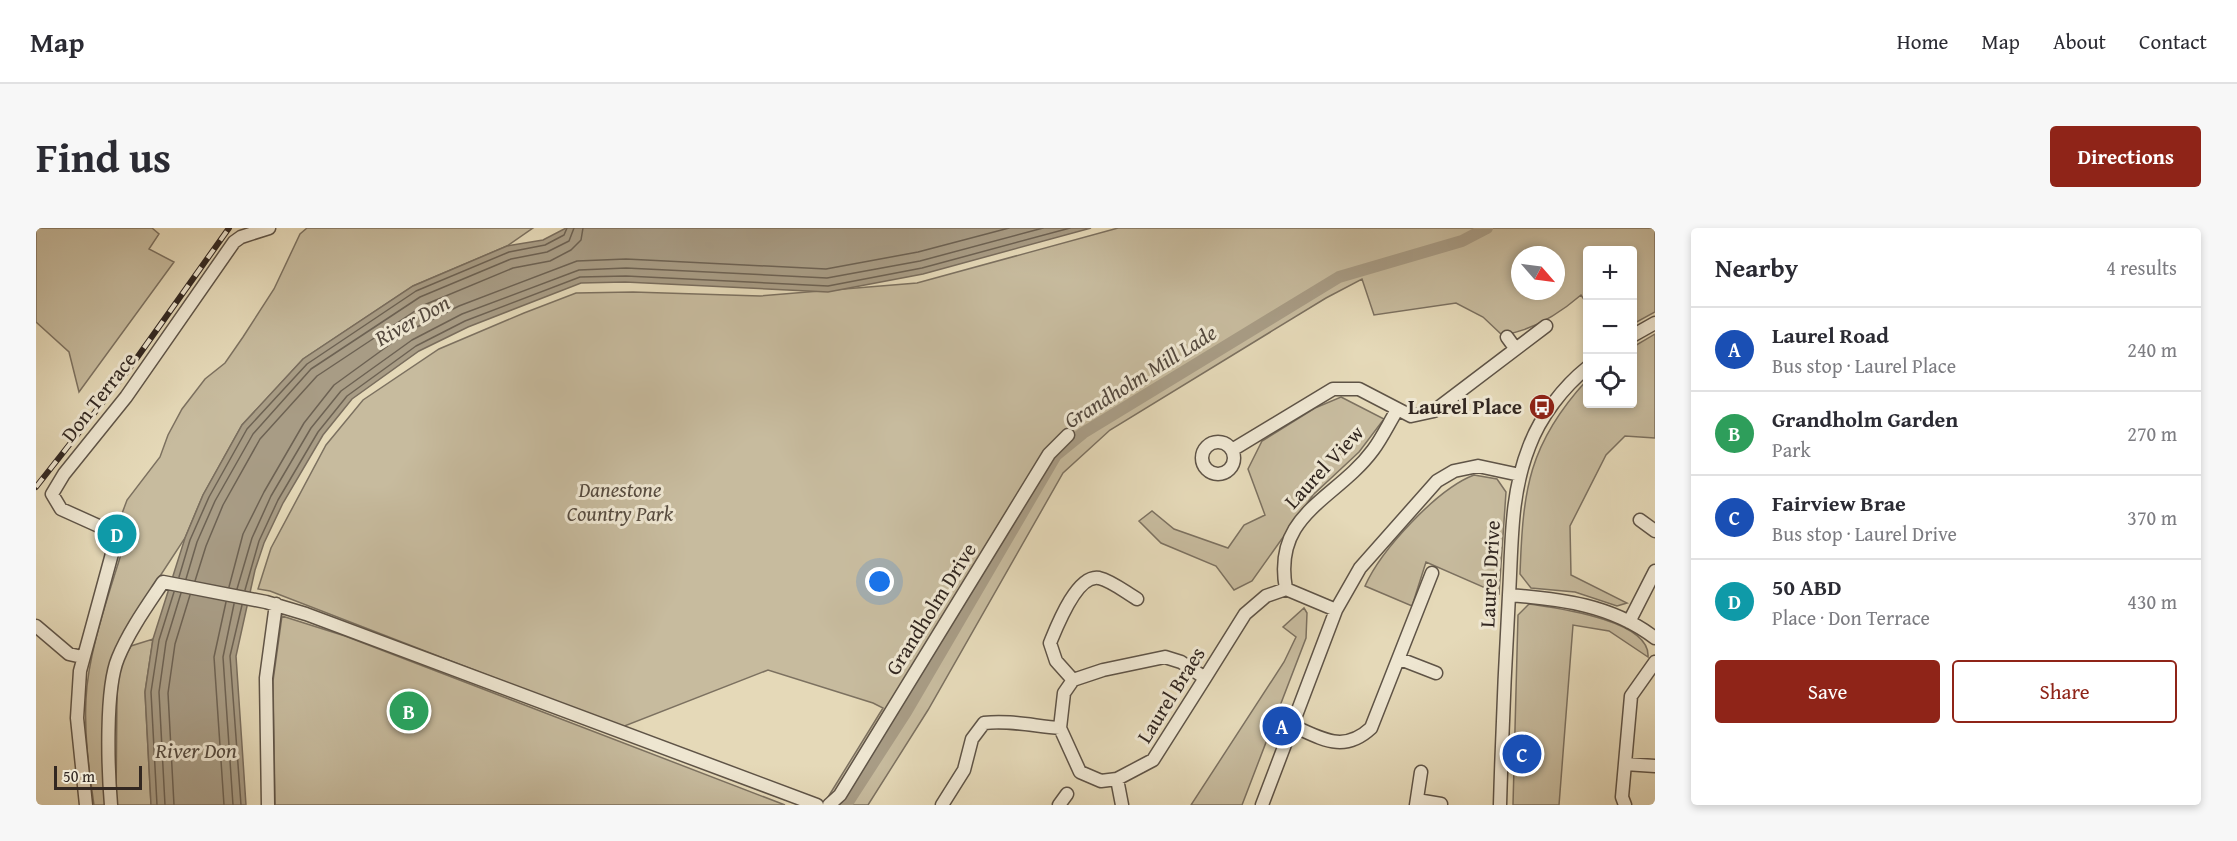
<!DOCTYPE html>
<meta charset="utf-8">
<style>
body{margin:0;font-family:"Gentium Book Plus",serif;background:#f7f7f7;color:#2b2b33}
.controls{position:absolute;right:18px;top:18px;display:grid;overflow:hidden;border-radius:6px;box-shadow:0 3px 9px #0003}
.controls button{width:54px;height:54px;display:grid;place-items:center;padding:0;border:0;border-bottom:2px solid #e1e1e2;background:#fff;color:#2b2b33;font:30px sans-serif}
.compass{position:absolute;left:1475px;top:18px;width:54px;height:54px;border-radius:50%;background:#fff;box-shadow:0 3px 9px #0003;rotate:118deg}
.scale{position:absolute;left:18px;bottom:15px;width:88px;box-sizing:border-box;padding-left:6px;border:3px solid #322721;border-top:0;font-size:16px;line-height:21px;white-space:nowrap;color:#322721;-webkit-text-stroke:4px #eee6d1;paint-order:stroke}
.you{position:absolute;left:844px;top:354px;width:21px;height:21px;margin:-15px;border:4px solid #fff;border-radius:50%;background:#1a73e8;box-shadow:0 0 0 9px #1a73e833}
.badge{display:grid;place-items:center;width:39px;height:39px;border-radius:50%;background:#8f2418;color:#fff;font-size:20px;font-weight:700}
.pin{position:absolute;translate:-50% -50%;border:3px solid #fff;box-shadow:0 2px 6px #0006}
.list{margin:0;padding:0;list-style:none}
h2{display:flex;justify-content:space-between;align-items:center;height:78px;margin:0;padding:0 24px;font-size:26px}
h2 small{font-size:20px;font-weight:400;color:#7c7c81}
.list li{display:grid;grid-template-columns:39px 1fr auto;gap:18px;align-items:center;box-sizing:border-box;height:84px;padding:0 24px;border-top:2px solid #e1e1e2}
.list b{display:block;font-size:22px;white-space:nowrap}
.list p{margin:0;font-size:20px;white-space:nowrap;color:#7c7c81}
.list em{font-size:20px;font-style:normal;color:#7c7c81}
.actions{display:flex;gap:12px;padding:18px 24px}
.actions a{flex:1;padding:14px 0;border:2px solid #8f2418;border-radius:6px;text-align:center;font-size:21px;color:#8f2418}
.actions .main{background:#8f2418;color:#fff}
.icon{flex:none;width:33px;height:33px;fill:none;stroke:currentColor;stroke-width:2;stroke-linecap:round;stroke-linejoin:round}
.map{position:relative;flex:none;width:1619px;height:577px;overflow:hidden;border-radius:6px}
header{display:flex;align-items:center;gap:36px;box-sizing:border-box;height:84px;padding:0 30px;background:#fff;border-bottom:2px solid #e1e1e2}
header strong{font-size:28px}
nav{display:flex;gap:33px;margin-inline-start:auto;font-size:21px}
.intro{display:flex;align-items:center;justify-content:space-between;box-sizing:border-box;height:144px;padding:0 36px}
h1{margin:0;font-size:42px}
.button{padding:15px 27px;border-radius:6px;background:#8f2418;color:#fff;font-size:21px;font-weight:700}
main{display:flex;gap:36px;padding:0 36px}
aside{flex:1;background:#fff;border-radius:6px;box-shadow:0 3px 9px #0003}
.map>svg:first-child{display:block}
.green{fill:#c7bb9e;stroke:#7c7160;stroke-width:1.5;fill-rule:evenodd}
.water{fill:#a89c85;stroke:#796d5d;stroke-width:1.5}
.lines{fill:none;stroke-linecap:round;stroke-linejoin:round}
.shore{stroke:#6d6253;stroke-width:1.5}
.canal{stroke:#a89c85;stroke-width:12}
.street-casing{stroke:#5f5447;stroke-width:15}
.street{stroke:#eee6d1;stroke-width:12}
.rail-casing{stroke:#322721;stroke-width:6}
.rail{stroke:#eee6d1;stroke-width:4;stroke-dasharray:11;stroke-linecap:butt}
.labels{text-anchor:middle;stroke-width:6;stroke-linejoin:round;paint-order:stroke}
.street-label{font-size:21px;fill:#322721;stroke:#eee6d1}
.poi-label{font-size:21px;font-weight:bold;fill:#322721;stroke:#eee6d1;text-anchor:end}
.park-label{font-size:21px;font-style:italic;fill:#574c40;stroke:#eee6d1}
.water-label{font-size:22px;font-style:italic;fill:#554a3f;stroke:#eee6d1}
</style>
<header>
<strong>Map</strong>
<nav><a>Home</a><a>Map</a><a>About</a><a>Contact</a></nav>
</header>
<div class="intro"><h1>Find us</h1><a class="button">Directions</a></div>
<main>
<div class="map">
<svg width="1619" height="577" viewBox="0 0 1619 577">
<rect width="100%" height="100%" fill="#e5d9b8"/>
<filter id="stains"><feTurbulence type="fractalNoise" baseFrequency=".00333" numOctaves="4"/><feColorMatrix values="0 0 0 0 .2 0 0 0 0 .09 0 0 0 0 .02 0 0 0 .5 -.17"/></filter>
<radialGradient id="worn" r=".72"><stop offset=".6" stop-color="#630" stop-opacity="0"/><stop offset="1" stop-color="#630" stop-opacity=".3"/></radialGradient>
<path class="green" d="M0,0H116L123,6L113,21L138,34L43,164L33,124L0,94Z
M271,0H497L471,18L377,58L267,131L206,197L167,267L149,310L109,371L76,433L70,577H58C53,542 48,506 50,471C52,422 75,361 89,313L81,299L91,272L124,229L132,207L146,181L169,151L189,135L207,109L238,61L264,6Z
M1082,0H1619V84L1597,96L1596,22H1552L1551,76L1545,67C1523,86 1495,103 1466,107L1447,89L1420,75L1338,87L1326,51L1290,70L1074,202L1027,245L892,482L832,577H792L789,574L847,480L837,475L732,442L586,499L234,363L222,361L235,320L290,217L327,172L403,121L488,85L540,65L597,64L724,68L881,55ZM1484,27H1520V63H1484Z
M1619,106V210L1589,208L1570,227L1534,298L1535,347L1591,375L1581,378L1539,364L1495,360L1484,346C1487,262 1492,216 1551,152L1552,176H1596L1597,119Z
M1305,169L1348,191L1323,224L1277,267L1216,353L1198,362L1180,338L1125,315L1103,293L1116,283L1138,301L1192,320L1208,297L1229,287L1212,241L1226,213L1279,180Z
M1438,247L1461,251L1470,264L1463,366L1390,334L1376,378L1329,358C1345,322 1401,261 1438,247Z
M1493,376C1520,380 1615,392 1612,429L1573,403L1537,397L1523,577H1477L1482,387Z
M1268,380L1271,385L1270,410L1206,577H1155L1248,434L1260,409L1247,399Z
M246,388L309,408L749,577H239L237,453Z
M117,411L109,464L115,577H80L81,465L84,437L95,418Z"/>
<path class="water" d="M530,0H1055L887,46L792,64L589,54L545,55L432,99L383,123L316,171L287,207L247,275L228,315L219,342L200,428L210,577H115L109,464L117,411L149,310L167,267L206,197L267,131L377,58L471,18L507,12Z"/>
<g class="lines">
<path class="shore" d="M143,349L154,312L173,269L211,201L271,136L380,63L473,24L509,17L528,7L531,0
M150,351L161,314L179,273L217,206L275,141L384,69L475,31L511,24L533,13L538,0
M159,353L170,318L187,277L224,211L281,148L388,77L477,40L514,33L535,22L545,12L547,0
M193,359L207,306L228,264L268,195L298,157L371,104L423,78L541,33L590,31L790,41L882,24L973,0
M201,361L216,310L235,268L275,200L305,163L376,112L426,86L543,42L590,40L791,50L884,33L1007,0
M209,362L223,313L242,272L282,204L311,168L380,118L429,93L544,49L590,48L792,58L886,40L1034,0
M121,577L115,464L123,412L138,364
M129,577L123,464L130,414L145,365
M138,577L132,465L139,416L154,367
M188,577L178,429L190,374
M197,577L187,429L198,376
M205,577L194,428L206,377"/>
<path class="canal" d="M810,577L870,484L1020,227L1047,205L1303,49L1426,13L1451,0"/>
<g class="street-casing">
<path id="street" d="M1596,108L1619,95
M1471,109L1479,120
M1166 230a16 16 0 1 1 32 0a16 16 0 1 1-32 0Z
M1196,222L1297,161H1323L1375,188L1398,183L1510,98
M1604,292L1619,303
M1250,361C1236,285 1300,272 1337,222C1346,210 1353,195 1361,182
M1250,361L1300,382
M1473,367C1525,371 1576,377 1619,410
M1593,394L1619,343
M0,398L33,426L46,429
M1364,431L1400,445
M1169,450L1145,434L1129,429L1067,442L1037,452L1028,465L1024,500L1044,544L1065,553L1081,551L1117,532L1169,450L1209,386L1230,368L1250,361
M1037,452L1020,433L1014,415C1021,398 1041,346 1063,350C1076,353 1089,364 1101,371
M1255,497C1285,510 1307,526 1335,500L1396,345
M1589,536L1619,538
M1081,551L1086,577
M1381,572L1405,576
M50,577L41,490L44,443L80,311L76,304L25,281L16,266L28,246L90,169L198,14L205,9L233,0
M75,577C72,542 69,461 82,430C93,403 111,378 127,354L230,374L270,386L781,577
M232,577L230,450L240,376
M793,577L804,567L1013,226L1032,207
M906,577L928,542L936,511L948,495C973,492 998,498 1024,500
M1023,577L1031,566
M1226,577L1300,382L1324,340L1401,253L1418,243L1442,238L1484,247
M1380,577L1385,544
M1464,577C1466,507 1469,437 1473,367C1476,317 1474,267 1493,219C1504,189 1527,159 1552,139
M1589,577L1586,569L1595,468L1619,434"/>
</g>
<use href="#street" class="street"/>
<g class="rail-casing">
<path id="rail" d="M0,259L93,141L193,0"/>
</g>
<use href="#rail" class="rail"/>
</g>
<defs>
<g id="bus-disc" transform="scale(1.35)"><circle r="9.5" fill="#8f2418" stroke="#eee6d1"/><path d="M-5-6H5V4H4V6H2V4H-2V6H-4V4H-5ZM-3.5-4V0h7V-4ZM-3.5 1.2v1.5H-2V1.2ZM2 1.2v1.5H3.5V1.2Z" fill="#fff"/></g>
</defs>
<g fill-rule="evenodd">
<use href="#bus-disc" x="1506" y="179"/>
</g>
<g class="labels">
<g class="street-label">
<text transform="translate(63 169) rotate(-52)" y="7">Don Terrace</text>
<text transform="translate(1288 239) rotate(-47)" y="7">Laurel View</text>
<text transform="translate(1454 346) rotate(-87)" y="7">Laurel Drive</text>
<text transform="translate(895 381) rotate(-58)" y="7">Grandholm Drive</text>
<text transform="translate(1135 467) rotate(-58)" y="7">Laurel Braes</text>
</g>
<g class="poi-label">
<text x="1486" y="186">Laurel Place</text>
</g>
<g class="park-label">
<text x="584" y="269">Danestone<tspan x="584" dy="24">Country Park</tspan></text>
</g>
<g class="water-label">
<text transform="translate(376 92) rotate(-29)" y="8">River Don</text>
<text transform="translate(1104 148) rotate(-32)" y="8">Grandholm Mill Lade</text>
<text x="160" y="530">River Don</text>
</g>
</g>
<rect width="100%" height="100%" filter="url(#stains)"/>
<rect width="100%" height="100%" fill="url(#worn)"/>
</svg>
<div class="controls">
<button>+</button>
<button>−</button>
<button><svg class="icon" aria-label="locate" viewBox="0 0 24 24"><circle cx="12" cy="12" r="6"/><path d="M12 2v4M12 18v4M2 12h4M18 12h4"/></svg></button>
</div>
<svg class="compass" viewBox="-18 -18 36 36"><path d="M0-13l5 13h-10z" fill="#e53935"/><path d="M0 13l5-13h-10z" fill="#7c7c81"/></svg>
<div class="scale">50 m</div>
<div class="you"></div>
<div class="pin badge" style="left:1246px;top:498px;background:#1a4fb4">A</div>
<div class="pin badge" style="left:373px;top:483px;background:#2e9e5b">B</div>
<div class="pin badge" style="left:1486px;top:526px;background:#1a4fb4">C</div>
<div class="pin badge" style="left:81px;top:306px;background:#0f9aa8">D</div>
</div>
<aside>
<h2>Nearby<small>4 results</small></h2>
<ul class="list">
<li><span class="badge" style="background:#1a4fb4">A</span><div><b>Laurel Road</b><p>Bus stop · Laurel Place</p></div><em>240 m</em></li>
<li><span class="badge" style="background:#2e9e5b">B</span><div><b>Grandholm Garden</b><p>Park</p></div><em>270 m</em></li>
<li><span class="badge" style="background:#1a4fb4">C</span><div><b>Fairview Brae</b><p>Bus stop · Laurel Drive</p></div><em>370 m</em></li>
<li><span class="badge" style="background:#0f9aa8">D</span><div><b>50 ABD</b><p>Place · Don Terrace</p></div><em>430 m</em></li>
</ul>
<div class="actions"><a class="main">Save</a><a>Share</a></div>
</aside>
</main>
